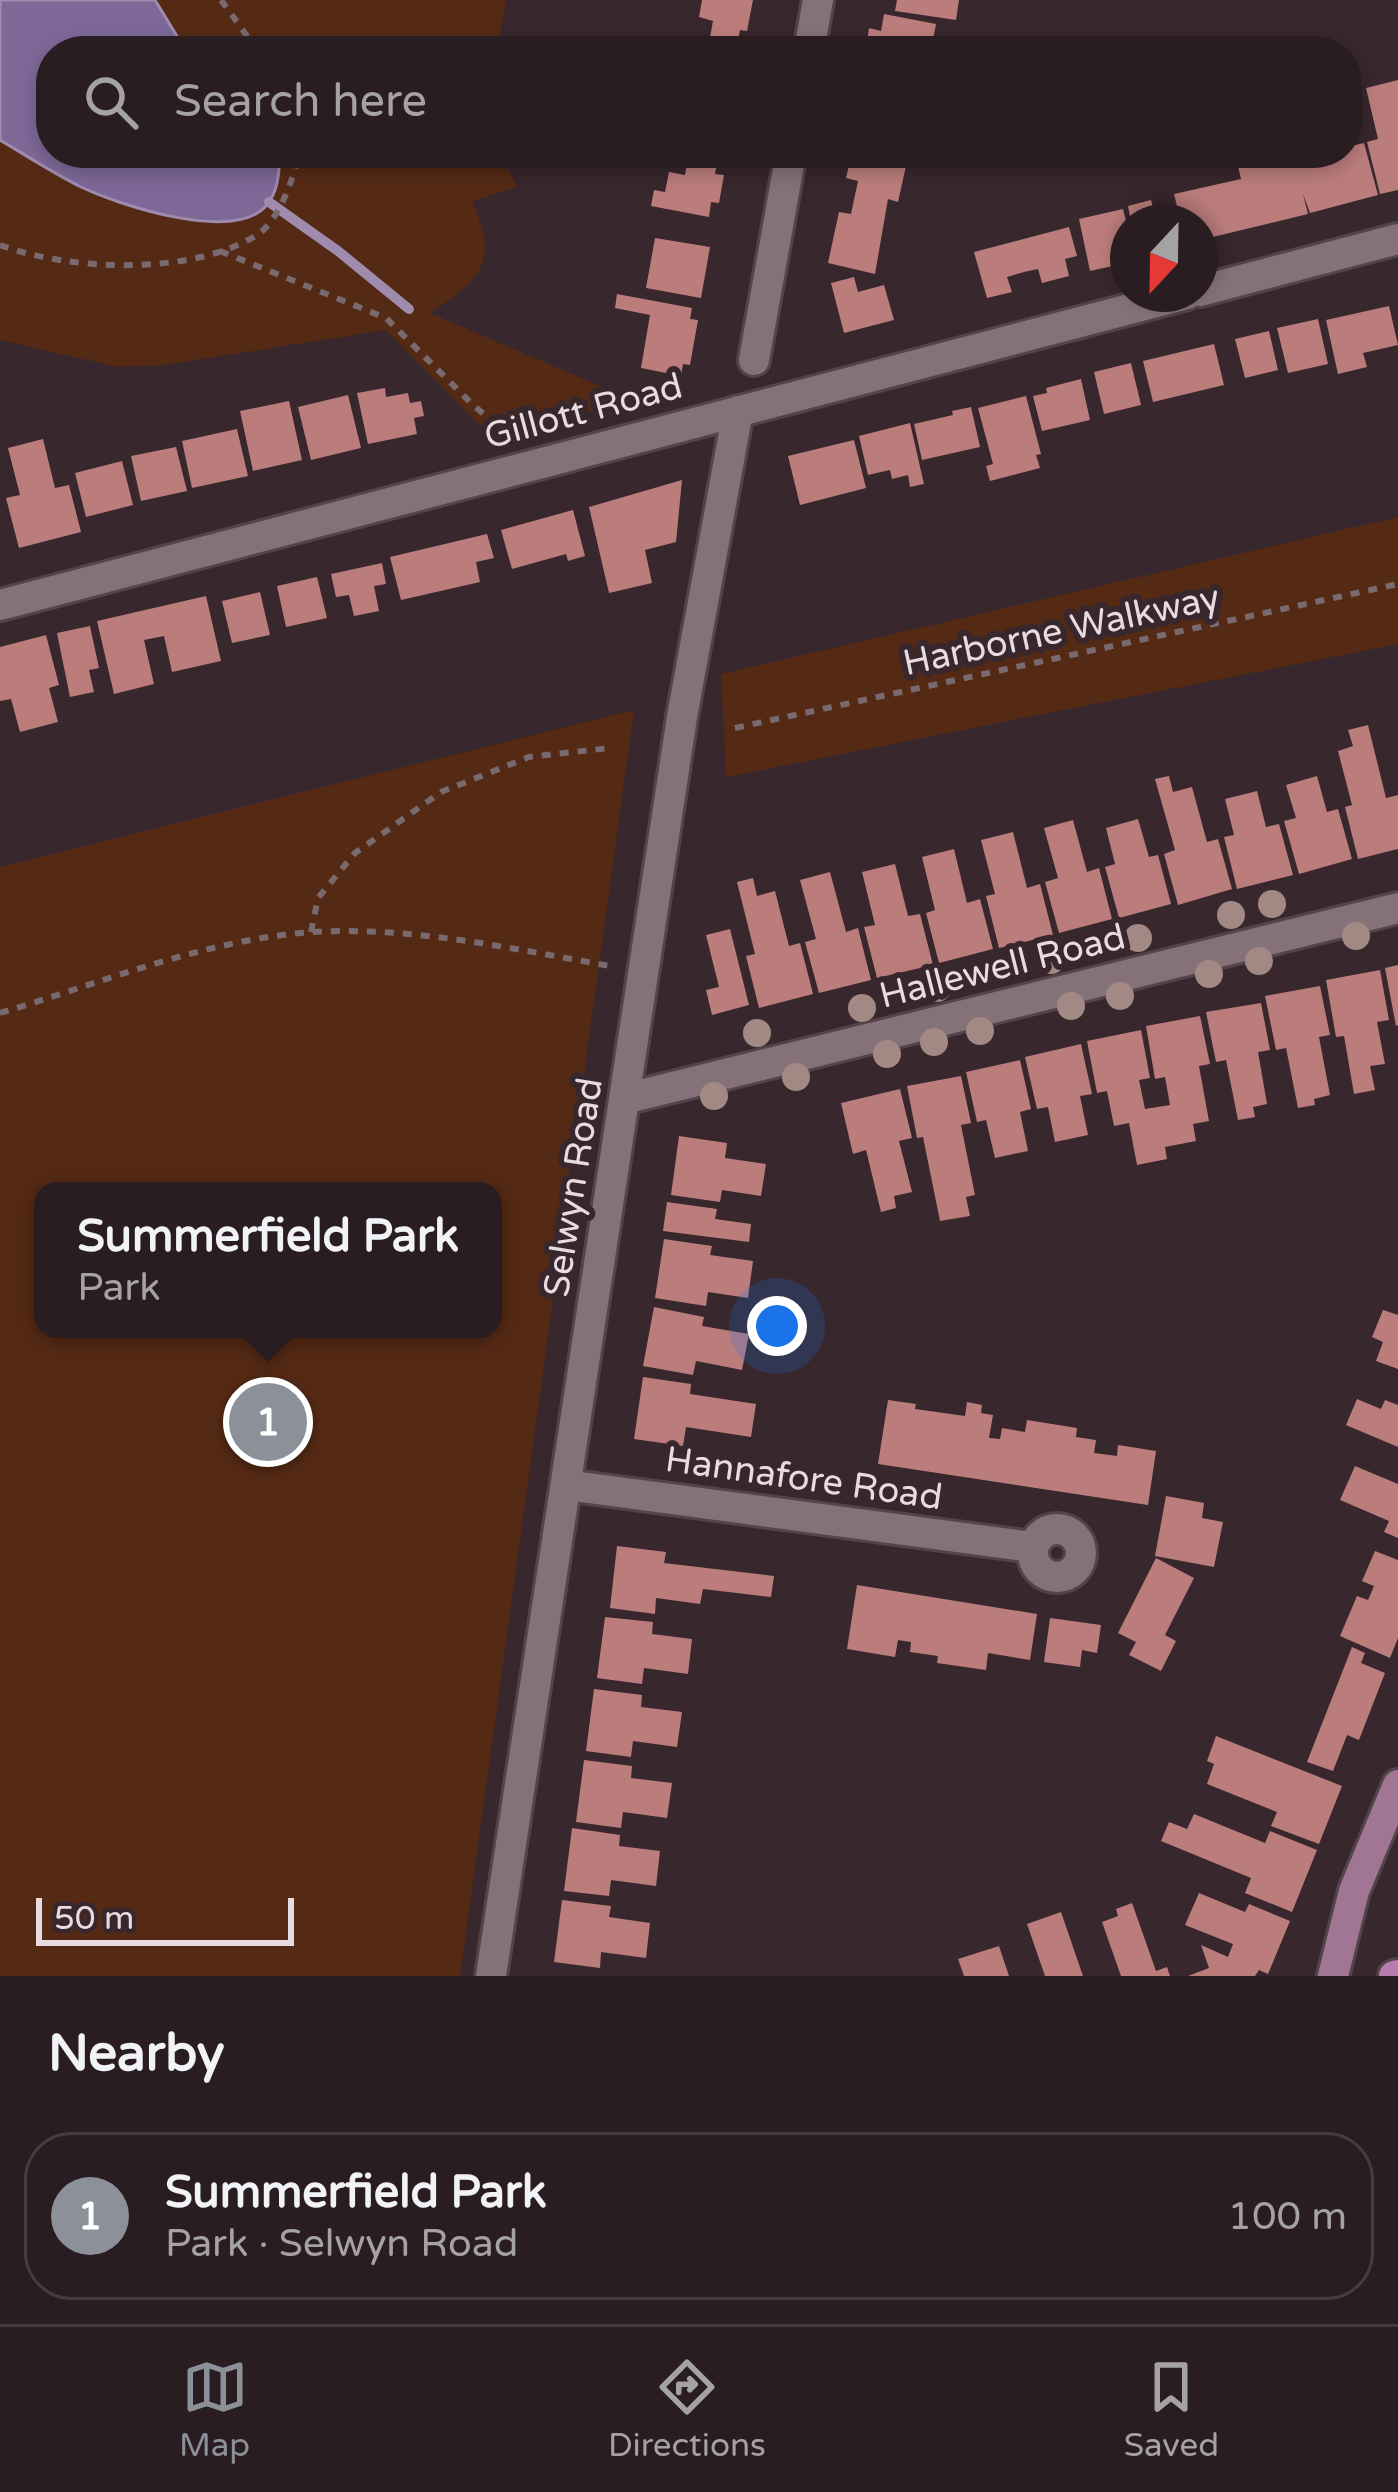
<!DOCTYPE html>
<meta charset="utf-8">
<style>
body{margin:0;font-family:"Varela Round",sans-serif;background:#362a2f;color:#f1f3f6}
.compass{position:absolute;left:1110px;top:204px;width:108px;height:108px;border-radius:50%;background:#2a1d22;box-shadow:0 6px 18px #0003;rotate:202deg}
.scale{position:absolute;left:36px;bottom:30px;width:258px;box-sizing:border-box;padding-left:12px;border:6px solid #e8dce0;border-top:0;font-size:33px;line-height:42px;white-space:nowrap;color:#e8dce0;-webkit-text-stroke:9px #38272d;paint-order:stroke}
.you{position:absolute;left:777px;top:1326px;width:42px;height:42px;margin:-30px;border:9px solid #fff;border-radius:50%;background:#1a73e8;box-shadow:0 0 0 18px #1a73e833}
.badge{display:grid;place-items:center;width:78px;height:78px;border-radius:50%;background:#8c9099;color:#fff;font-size:39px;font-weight:700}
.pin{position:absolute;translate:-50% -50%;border:6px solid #fff;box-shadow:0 3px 12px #0006}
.popup{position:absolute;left:34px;top:1182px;width:468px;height:156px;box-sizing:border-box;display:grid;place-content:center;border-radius:24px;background:#2a1d22;filter:drop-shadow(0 3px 9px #0005);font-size:39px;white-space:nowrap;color:#a5a2a5}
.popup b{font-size:45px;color:#f1f3f6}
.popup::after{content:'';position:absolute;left:50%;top:100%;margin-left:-24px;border:24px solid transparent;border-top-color:#2a1d22}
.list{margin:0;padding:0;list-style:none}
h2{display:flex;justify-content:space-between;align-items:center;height:156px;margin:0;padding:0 48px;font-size:51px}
h2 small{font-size:39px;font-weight:400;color:#a5a2a5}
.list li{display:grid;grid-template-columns:78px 1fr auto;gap:36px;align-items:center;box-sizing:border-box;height:168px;margin:0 24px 24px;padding:0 24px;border:3px solid #463b40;border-radius:48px}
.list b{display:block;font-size:45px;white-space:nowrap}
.list p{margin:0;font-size:39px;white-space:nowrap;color:#a5a2a5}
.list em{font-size:39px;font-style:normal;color:#a5a2a5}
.icon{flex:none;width:66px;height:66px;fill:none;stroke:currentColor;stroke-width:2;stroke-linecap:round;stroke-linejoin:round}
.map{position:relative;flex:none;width:1398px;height:1976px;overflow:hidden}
.search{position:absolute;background:#2a1d22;box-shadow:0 6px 18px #0003;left:36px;right:36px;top:36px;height:132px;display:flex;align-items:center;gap:30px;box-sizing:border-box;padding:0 42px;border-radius:48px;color:#a5a2a5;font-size:45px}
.sheet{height:348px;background:#2a1d22}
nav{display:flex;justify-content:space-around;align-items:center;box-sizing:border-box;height:168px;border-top:3px solid #463b40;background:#2a1d22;font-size:33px;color:#a5a2a5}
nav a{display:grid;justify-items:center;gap:6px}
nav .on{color:#8c9099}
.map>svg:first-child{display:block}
.green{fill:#552a15;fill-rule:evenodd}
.water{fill:#7e6898;stroke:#9e8bae;stroke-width:3}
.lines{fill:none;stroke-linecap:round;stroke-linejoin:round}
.stream{stroke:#9e8bae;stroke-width:10}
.building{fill:#bb7d7c}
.street-casing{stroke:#53444a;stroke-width:36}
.secondary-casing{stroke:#53444a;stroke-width:36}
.primary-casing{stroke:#53444a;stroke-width:36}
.path{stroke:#796a6f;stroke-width:6;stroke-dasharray:9 9;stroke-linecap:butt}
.street{stroke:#857178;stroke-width:30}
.secondary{stroke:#a07694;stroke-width:30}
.primary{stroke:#ba7bb0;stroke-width:30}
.tree{fill:#a38983}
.labels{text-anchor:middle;stroke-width:12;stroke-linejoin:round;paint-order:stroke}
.street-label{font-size:36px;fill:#e8dce0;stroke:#38272d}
</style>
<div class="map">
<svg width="1398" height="1976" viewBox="0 0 1398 1976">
<rect width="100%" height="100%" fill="#38272d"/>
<path class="green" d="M0,0H506L497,51H51V153H499L518,187L472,201C500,264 481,279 430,313L602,387L592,410L495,440L386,330L164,365L118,367L0,340Z
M1398,517V644L726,777L721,674Z
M634,710L460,1976H0V867ZM43,1191H493V1329H43Z"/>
<path class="water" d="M0,0H155L186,51H51V153H280C279,171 279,191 266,206C233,243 119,205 81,187C53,173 27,156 0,140Z"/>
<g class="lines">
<path class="stream" d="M269,202L338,251L409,309"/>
</g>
<path class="building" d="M702,0H753L747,31L740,30L736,51H694L696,41L709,43L713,21L699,17Z
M897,0H959L956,20L895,11Z
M884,14L936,24L931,51L866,49L869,28L881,31Z
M1398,80V190L1380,194L1367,142L1378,139L1366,88Z
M1364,143L1378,195L1310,213L1303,194L1308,214L1200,240V222H1181L1174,194L1241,179L1235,153H1275L1277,165L1308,157L1307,153H1347V147Z
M689,153H719L715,174L724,175L719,203L711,202L709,217L651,206L654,190L665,192L669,172L685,175Z
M852,153H894L891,163L906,166L898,202L888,199L875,274L828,263L839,212L851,214L858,181L846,178Z
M1151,200L1154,211L1165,208L1168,222H1131L1128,206Z
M1123,209L1128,229V246L1122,247L1126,263L1090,271L1079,219Z
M1069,227L1077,256L1065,259L1069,276L1042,283L1038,269L1024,272L1007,277L1012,292L987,298L974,252Z
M655,238L710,247L701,298L646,288Z
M854,277L858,292L884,285L894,320L844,333L831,283Z
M617,294L692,308L690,319L698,320L690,365L683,364L681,376L641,368L650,315L615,308Z
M1389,306L1398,345L1363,353L1367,367L1338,374L1326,320Z
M1318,319L1328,364L1288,373L1277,328Z
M1269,331L1278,370L1245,378L1235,339Z
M1214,344L1224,385L1153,402L1143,361Z
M1131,363L1141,405L1104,414L1094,372Z
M1081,379L1090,420L1042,431L1033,396L1047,393L1046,388Z
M385,388L386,397L408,393L410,403L421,401L424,416L414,418L417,434L368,444L357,393Z
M348,395L361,448L311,460L298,407Z
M1026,396L1041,454L1036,455L1040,468L990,481L986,466L993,464L978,408Z
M289,401L302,460L253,471L240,411Z
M971,407L980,447L922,460L914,424L953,415L952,411Z
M910,423L924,484L910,487L908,475L892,479L890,470L868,475L859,436Z
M237,429L248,476L192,488L182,441Z
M43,439L55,488L69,485L81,532L19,548L6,498L20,495L8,448Z
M854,440L866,488L800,505L788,456Z
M176,447L187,491L141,501L131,456Z
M122,461L133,505L86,517L75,473Z
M682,480L676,542L645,550L652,583L609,593L589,507Z
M573,510L585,556L568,561L566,554L512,569L501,530Z
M487,534L494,558L476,562L480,582L401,600L390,557Z
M382,563L386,584L374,586L379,611L354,616L349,595L336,597L331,574Z
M317,577L327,618L286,627L277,586Z
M260,592L270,635L232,643L222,601Z
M206,596L221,661L172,672L164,636L144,640L154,684L114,694L97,621Z
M90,626L99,668L89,670L94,692L70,697L57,633Z
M46,635L59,685L49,688L58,722L20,732L11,699L0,701V647Z
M1368,725L1386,798L1398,795V849L1358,859L1345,807L1352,805L1338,751L1353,746L1348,730Z
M1169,776L1173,792L1192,787L1207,842L1218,839L1232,889L1178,905L1164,854L1175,850L1155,779Z
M1317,776L1327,812L1338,809L1352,859L1299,874L1284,821L1296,818L1286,785Z
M1257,791L1266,827L1279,824L1293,875L1237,889L1224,837L1234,835L1225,799Z
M1138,819L1149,857L1158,855L1171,904L1119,918L1105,867L1115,864L1106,828Z
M1073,820L1087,872L1099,868L1112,919L1059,933L1045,882L1058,878L1044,828Z
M1013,832L1027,888L1040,884L1053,935L999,948L986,896L995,894L981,840Z
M954,849L967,903L980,899L993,949L939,963L926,913L935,910L922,857Z
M895,864L908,916L920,914L933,965L877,978L864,927L875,925L862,872Z
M830,872L846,932L858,928L871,980L819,993L805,942L816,939L800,880Z
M753,878L757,896L775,891L789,946L800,943L813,994L759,1008L746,956L755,954L737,882Z
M730,929L749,1005L712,1015L706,990L719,987L706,935Z
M1398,965V1025L1396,1026L1385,968Z
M1380,970L1389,1020L1377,1022L1385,1064L1370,1066L1375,1090L1354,1094L1344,1036L1336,1037L1326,980Z
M1320,986L1330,1035L1319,1037L1330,1095L1314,1099L1315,1105L1298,1108L1286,1048L1276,1050L1265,996Z
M1261,1003L1270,1050L1258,1052L1267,1104L1253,1107L1255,1117L1238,1120L1226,1060L1216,1062L1206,1012Z
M1200,1016L1210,1064L1199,1066L1209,1121L1193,1124L1196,1141L1165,1147L1167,1159L1137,1165L1129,1123L1114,1126L1107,1091L1097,1093L1087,1041L1141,1030L1150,1078L1139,1080L1145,1109L1170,1105L1165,1077L1155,1079L1146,1026Z
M1081,1044L1092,1094L1080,1096L1088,1135L1055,1142L1048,1107L1037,1109L1025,1057Z
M1020,1060L1031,1109L1020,1112L1028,1151L995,1158L986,1120L977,1122L966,1072Z
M961,1076L971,1123L961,1125L975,1195L966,1197L970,1216L940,1221L923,1137L917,1138L907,1086Z
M900,1089L912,1138L899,1141L912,1192L894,1196L896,1208L881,1212L866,1150L853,1154L841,1103Z
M679,1136L727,1143L725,1158L766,1164L761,1196L722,1190L720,1202L671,1195Z
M667,1202L717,1209L715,1219L751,1224L749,1242L663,1231Z
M664,1239L712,1246L710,1255L753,1261L748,1298L708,1292L706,1306L655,1298Z
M654,1307L704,1317L702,1326L749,1334L742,1370L696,1361L693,1375L643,1366Z
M1383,1310L1398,1315V1369L1376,1361L1383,1342L1372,1337Z
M643,1377L691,1384L690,1394L756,1404L751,1437L686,1427L683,1446L634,1439Z
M1357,1399L1381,1409L1385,1400L1398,1405V1447L1346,1425Z
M888,1400L916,1404L915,1409L965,1416L967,1402L982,1405L981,1413L993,1415L989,1438L1000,1439L1002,1428L1025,1432L1027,1420L1077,1428L1076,1437L1096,1440L1094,1453L1117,1456L1118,1445L1156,1451L1148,1505L878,1464Z
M1355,1466L1398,1484V1538L1384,1532L1389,1521L1340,1500Z
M1166,1496L1204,1503L1202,1518L1223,1522L1214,1567L1155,1556Z
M617,1546L666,1552L664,1563L774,1576L771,1597L703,1589L700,1604L656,1598L655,1614L610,1608Z
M1375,1551L1398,1560V1638L1390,1658L1340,1636L1357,1596L1368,1600L1374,1586L1362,1581Z
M1156,1558L1194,1578L1165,1635L1176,1641L1161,1671L1129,1655L1136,1642L1118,1633Z
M857,1585L1037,1614L1030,1660L988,1653L986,1670L937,1663L938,1656L910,1652L911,1642L898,1640L895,1657L847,1649Z
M605,1617L653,1622L652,1634L692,1639L688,1674L644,1668L642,1684L597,1678Z
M1050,1618L1101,1625L1097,1653L1082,1650L1080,1667L1044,1662Z
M1352,1647L1365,1653L1361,1663L1385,1673L1359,1740L1347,1735L1333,1771L1307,1762Z
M594,1689L642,1695L641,1707L682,1712L677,1747L633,1741L631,1757L586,1751Z
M1216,1736L1342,1786L1319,1844L1271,1826L1277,1812L1207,1784L1214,1764L1207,1761Z
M584,1760L632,1766L631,1778L672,1783L667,1818L623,1812L621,1828L576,1822Z
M1194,1814L1265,1843L1270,1831L1317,1850L1292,1912L1245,1893L1251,1878L1161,1841L1169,1822L1187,1829Z
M572,1828L620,1835L619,1846L660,1851L656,1886L611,1880L609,1896L564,1891Z
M1199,1893L1245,1912L1249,1904L1290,1921L1268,1974L1259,1970L1255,1976H1188L1209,1968L1201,1945L1228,1957L1233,1944L1185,1925Z
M562,1900L611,1906L609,1917L650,1923L646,1958L601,1952L600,1968L554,1962Z
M1132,1903L1156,1971L1167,1967L1170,1976H1121L1102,1922L1118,1916L1116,1909Z
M1061,1912L1083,1976H1045L1027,1924Z
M999,1946L1009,1976H964L958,1959Z"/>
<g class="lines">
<g class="street-casing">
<path id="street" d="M809,51L818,0
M1200,291L1398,239
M754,360L791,153
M0,605L1187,294
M624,1099L1398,908
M566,1485L1032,1547
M1033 1553a24 24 0 1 1 48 0a24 24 0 1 1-48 0Z
M491,1976L682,717L738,411"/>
</g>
<g class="secondary-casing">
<path id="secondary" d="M1333,1976L1354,1891L1398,1785"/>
</g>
<g class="primary-casing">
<path id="primary" d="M1394,1976L1398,1975"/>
</g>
<path class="path" d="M221,0L258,51
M0,245C70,271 191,276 257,235C279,221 294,177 299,153
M220,251L386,318L472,404L514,440
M735,728L1398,584
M311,932L318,898L355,853L441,792L529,757L610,748
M0,1013C101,983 207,939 313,932C415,926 517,950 616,967"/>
<use href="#street" class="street"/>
<use href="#secondary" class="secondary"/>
<use href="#primary" class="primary"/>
</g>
<g class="tree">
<circle cx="1272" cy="904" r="14"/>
<circle cx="1231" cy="915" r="14"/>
<circle cx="1356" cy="936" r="14"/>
<circle cx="1138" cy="938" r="14"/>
<circle cx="1051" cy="960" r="14"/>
<circle cx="1259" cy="961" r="14"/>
<circle cx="1209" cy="974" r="14"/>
<circle cx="937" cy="988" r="14"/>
<circle cx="1120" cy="996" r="14"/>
<circle cx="1071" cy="1006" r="14"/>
<circle cx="862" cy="1008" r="14"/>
<circle cx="980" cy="1031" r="14"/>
<circle cx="757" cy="1033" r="14"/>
<circle cx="934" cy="1042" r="14"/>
<circle cx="887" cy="1054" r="14"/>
<circle cx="796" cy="1077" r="14"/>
<circle cx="714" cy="1096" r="14"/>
</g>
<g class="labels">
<g class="street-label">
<text transform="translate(583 410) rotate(-15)" y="13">Gillott Road</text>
<text transform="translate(1061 629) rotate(-12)" y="13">Harborne Walkway</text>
<text transform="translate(1002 965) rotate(-14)" y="13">Hallewell Road</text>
<text transform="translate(572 1187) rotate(-81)" y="13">Selwyn Road</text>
<text transform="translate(804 1477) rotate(8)" y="13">Hannafore Road</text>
</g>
</g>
</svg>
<svg class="compass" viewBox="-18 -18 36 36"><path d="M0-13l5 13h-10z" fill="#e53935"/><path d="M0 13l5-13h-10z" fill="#a5a2a5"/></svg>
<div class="scale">50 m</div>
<div class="you"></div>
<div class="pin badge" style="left:268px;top:1422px">1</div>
<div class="popup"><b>Summerfield Park</b>Park</div>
<div class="search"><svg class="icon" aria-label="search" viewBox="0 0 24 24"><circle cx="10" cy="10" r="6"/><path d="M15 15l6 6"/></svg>Search here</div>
</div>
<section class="sheet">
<h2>Nearby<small></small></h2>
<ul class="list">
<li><span class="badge">1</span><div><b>Summerfield Park</b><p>Park · Selwyn Road</p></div><em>100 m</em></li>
</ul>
</section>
<nav>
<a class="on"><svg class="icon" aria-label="map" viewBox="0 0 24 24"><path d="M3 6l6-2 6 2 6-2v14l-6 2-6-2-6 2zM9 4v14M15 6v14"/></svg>Map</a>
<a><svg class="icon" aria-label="directions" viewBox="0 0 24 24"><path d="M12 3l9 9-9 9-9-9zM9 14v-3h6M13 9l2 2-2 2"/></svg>Directions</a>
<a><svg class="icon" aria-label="saved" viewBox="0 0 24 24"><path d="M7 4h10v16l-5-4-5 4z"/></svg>Saved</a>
</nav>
